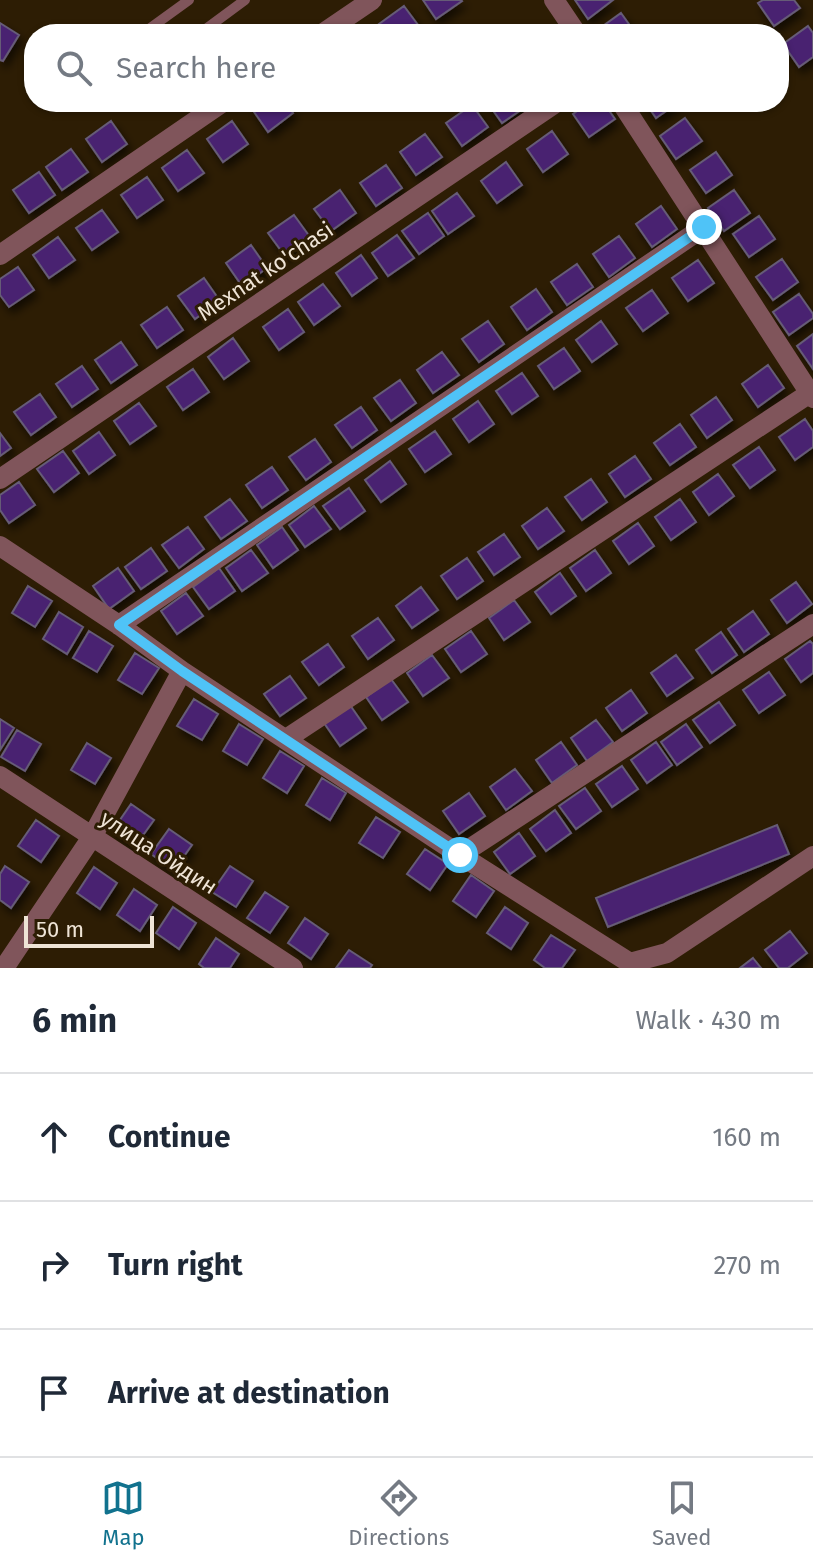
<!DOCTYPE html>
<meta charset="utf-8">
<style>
body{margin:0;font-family:"Fira Sans",sans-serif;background:#f2f2f3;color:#1f2937}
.scale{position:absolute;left:24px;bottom:20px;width:130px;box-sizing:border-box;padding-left:8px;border:4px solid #efe4d6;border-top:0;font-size:22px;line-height:28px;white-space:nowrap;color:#efe4d6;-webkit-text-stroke:6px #2d1d04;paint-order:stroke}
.stop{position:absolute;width:24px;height:24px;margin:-18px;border:6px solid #4fc3f7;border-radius:50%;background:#fff}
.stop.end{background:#4fc3f7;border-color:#fff;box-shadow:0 2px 8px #0008}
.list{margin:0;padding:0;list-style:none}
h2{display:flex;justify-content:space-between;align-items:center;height:104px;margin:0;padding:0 32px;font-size:34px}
h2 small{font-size:26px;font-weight:400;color:#747a83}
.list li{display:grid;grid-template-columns:52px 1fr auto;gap:24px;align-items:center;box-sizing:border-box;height:128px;padding:0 32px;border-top:2px solid #e0e1e3}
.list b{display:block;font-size:30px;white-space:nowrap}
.list em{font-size:26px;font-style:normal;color:#747a83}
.icon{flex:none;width:44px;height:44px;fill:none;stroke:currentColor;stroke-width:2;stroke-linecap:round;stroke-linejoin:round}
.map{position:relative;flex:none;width:813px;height:968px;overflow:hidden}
.search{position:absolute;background:#fff;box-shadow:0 2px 6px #0004;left:24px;right:24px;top:24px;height:88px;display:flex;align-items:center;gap:20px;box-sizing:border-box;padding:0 28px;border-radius:32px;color:#747a83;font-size:30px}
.sheet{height:488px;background:#fff}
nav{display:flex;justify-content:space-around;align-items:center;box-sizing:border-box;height:112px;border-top:2px solid #e0e1e3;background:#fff;font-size:22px;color:#747a83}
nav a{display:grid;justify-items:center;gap:4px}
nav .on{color:#11728e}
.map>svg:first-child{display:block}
.building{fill:#492471;stroke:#665b77;stroke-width:2;filter:url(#shadow)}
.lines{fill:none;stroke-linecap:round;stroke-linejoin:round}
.service{stroke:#80555b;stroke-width:10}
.minor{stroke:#80555b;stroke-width:20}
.route{stroke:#4fc3f7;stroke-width:10}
.labels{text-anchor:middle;stroke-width:6;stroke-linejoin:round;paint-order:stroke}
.street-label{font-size:22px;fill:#efe4d6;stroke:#2d1d04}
</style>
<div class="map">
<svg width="813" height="968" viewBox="0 0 813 968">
<defs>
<filter id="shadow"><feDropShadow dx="3.5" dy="6" stdDeviation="4" flood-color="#0009"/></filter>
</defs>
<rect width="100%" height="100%" fill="#2d1d04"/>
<path class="building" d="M423,0H461L462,1L436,19Z
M575,0H613L588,19Z
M763,0H794L800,8L774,26L758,3Z
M404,6L421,29L414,34H386L379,24Z
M621,13L636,34H598L596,31Z
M0,23L19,35L3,61L0,60Z
M808,26L813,33V57L799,67L783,44Z
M261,102H285L293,113L268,132L252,109Z
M487,102H525L528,105L502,123Z
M590,102H603L615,119L589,137L573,114Z
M645,102H679L656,118Z
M472,105L488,127L462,146L446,123Z
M685,118L702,141L676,159L660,136Z
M111,121L127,144L102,162L86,139Z
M232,121L248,144L223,162L207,139Z
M552,131L568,154L543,172L527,149Z
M425,134L442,157L416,175L400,152Z
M71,149L88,172L62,190L46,167Z
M187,150L204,173L178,191L162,168Z
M716,152L732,175L706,193L690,170Z
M506,162L522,185L497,203L481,181Z
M386,165L402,188L376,206L360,183Z
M39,172L55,195L29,213L13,190Z
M147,177L163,200L137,218L121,195Z
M340,190L356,213L331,231L314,209Z
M734,190L750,213L724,231L708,208Z
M457,193L474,216L448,234L432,211Z
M661,206L677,229L652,247L636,224Z
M102,210L118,232L92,250L76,228Z
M428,213L444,236L419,254L402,231Z
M294,215L310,237L285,256L268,233Z
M759,216L775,239L749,257L733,234Z
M397,235L414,258L388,276L372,253Z
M619,236L635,258L609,277L593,254Z
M58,237L75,260L49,278L33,255Z
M251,245L267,268L242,286L226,263Z
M361,255L377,278L352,296L336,273Z
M782,259L798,282L773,300L756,277Z
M698,260L714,283L688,301L672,278Z
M577,264L593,287L567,305L551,282Z
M18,267L34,290L9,307L0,295V279Z
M204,278L220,301L195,319L178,296Z
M323,284L340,306L314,325L298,302Z
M536,289L552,312L527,330L511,307Z
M652,290L668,313L643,331L626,308Z
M799,294L813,314V318L789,335L773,312Z
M167,307L183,330L157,348L141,325Z
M288,309L304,332L279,350L263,327Z
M488,321L504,344L479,362L462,339Z
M601,321L617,344L592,362L576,340Z
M813,334V369L797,346Z
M233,338L249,361L224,379L208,357Z
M121,342L137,365L111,383L95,360Z
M564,348L580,371L554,389L538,366Z
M442,352L459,375L433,393L417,370Z
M768,365L784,388L758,407L742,384Z
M82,366L98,389L72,407L56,384Z
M193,369L209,392L183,410L167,387Z
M522,373L538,396L512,414L496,391Z
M400,380L416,403L391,421L374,398Z
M40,394L56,417L31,435L14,412Z
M716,397L732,420L707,438L691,415Z
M478,401L494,424L469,442L453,419Z
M139,403L156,426L130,444L114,421Z
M361,407L377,430L352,448L335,425Z
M805,419L813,431V447L795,460L779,437Z
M680,424L696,447L670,465L654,443Z
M435,431L451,454L425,472L409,449Z
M99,432L115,455L89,474L73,451Z
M0,433L11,448L0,456Z
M315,439L331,462L306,480L289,457Z
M759,447L775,470L750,488L733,465Z
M63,451L79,473L54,492L37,469Z
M635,456L651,479L625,497L609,474Z
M390,461L406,484L381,502L365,480Z
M272,467L288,490L262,508L246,485Z
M718,474L734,496L709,515L693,492Z
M591,479L607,502L582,520L565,497Z
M19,482L35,505L9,523L0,510V495Z
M349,488L365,511L340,529L323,506Z
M230,499L247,521L221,539L205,517Z
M680,499L696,522L671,540L655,517Z
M314,506L331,529L305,547L289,525Z
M547,508L564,531L538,549L522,526Z
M638,523L654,546L629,564L613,541Z
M188,527L204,549L179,568L162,545Z
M282,527L298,550L273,568L257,545Z
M504,534L520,557L494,575L478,552Z
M151,548L167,571L141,589L125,567Z
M251,550L268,573L242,591L226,568Z
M595,550L611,573L586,591L570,568Z
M467,558L483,581L457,599L441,576Z
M118,568L134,591L109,609L93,586Z
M219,568L235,591L209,609L193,587Z
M560,573L576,596L551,614L535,592Z
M796,582L812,604L787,623L771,600Z
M28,586L52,601L35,627L12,613Z
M421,587L438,610L412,628L396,606Z
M186,593L203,616L177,634L161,611Z
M514,600L530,622L504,640L489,618Z
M753,611L769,634L744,652L728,629Z
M59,612L83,627L67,654L43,639Z
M378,618L394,640L368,659L352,636Z
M89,631L113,646L97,672L73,658Z
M471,631L487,654L461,672L445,649Z
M721,632L737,655L712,673L696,650Z
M810,641L813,644V673L801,682L785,659Z
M328,644L344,667L319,685L302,662Z
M135,653L159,668L142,694L118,680Z
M432,655L449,678L423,696L407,673Z
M676,655L693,678L667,696L651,673Z
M769,672L785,695L759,713L743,690Z
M290,676L306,698L280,716L264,694Z
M391,679L408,702L382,720L366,697Z
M631,690L647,713L622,731L606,708Z
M194,699L218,714L202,740L177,726Z
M719,702L735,725L710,743L693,720Z
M350,705L366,728L340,746L324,723Z
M0,719L14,728L0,750Z
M596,720L613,742L587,761L571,738Z
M239,724L263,739L247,765L223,751Z
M686,724L702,747L677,765L661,742Z
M17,730L41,744L25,771L1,757Z
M561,742L577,765L552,783L536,760Z
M656,742L672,765L647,783L631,760Z
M87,743L111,758L95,784L71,770Z
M280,751L304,766L287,793L263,778Z
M622,766L638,789L612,807L596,784Z
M515,769L532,791L506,810L490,787Z
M322,778L346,793L330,820L306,805Z
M585,788L601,811L576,829L559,806Z
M469,793L485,816L459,834L443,811Z
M131,804L154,820L136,845L113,830Z
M555,810L571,833L546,851L530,829Z
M376,817L400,832L383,858L359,843Z
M36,820L59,836L41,862L18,846Z
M777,825L789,854L608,927L596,898Z
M169,829L192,845L174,870L151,854Z
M519,833L535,856L510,874L494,852Z
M425,849L448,864L430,890L407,874Z
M5,866L29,882L11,908L0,900V874Z
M230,866L253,881L236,907L212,892Z
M94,867L117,883L100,909L77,893Z
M471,875L494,891L476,917L453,901Z
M134,889L157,905L140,931L117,915Z
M265,892L288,907L270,933L247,918Z
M173,907L196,923L179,949L156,933Z
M505,907L528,923L511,949L487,933Z
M305,918L328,934L311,959L288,943Z
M790,931L807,953L788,968H779L765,950Z
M551,935L575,950L562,968H545L534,960Z
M216,938L239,954L230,968H204L199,964Z
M349,950L372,965L370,968H336Z
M753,958L761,968H740Z"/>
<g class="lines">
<path class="service" d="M142,34L189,0
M199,34L245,0"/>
<path class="minor" d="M554,0L577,34
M322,34L372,0
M621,102L813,398
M0,255L223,102
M0,479L557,102
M0,546L119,625L182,671L460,855L630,963L667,953L813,856
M119,625L704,227
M286,739L810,393
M0,776L293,968
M460,855L813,624
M4,968L92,837L182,671"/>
</g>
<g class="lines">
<path class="route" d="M460,855L182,671L119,625L704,227"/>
</g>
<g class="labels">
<g class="street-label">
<text transform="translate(265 271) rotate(-34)" y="8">Mexnat ko'chasi</text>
<text transform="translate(159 852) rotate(33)" y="8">улица Ойдин</text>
</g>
</g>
</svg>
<div class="scale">50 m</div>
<div class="stop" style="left:460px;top:855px"></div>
<div class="stop end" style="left:704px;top:227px"></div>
<div class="search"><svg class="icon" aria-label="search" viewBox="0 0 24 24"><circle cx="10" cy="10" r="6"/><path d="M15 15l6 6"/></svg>Search here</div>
</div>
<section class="sheet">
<h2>6 min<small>Walk · 430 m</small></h2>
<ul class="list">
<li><svg class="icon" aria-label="ahead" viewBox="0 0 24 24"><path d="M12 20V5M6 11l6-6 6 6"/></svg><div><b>Continue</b></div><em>160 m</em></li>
<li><svg class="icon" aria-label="right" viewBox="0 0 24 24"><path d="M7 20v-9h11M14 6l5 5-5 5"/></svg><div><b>Turn right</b></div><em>270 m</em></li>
<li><svg class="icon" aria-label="arrive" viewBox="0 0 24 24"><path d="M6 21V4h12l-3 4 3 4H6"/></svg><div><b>Arrive at destination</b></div></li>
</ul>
</section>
<nav>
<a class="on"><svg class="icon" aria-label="map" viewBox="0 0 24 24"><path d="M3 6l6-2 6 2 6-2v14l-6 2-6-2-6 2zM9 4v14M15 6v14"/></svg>Map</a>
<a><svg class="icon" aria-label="directions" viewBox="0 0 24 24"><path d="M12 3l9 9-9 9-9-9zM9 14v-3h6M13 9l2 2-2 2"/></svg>Directions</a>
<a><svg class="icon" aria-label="saved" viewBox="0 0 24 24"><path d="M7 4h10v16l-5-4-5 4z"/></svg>Saved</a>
</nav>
